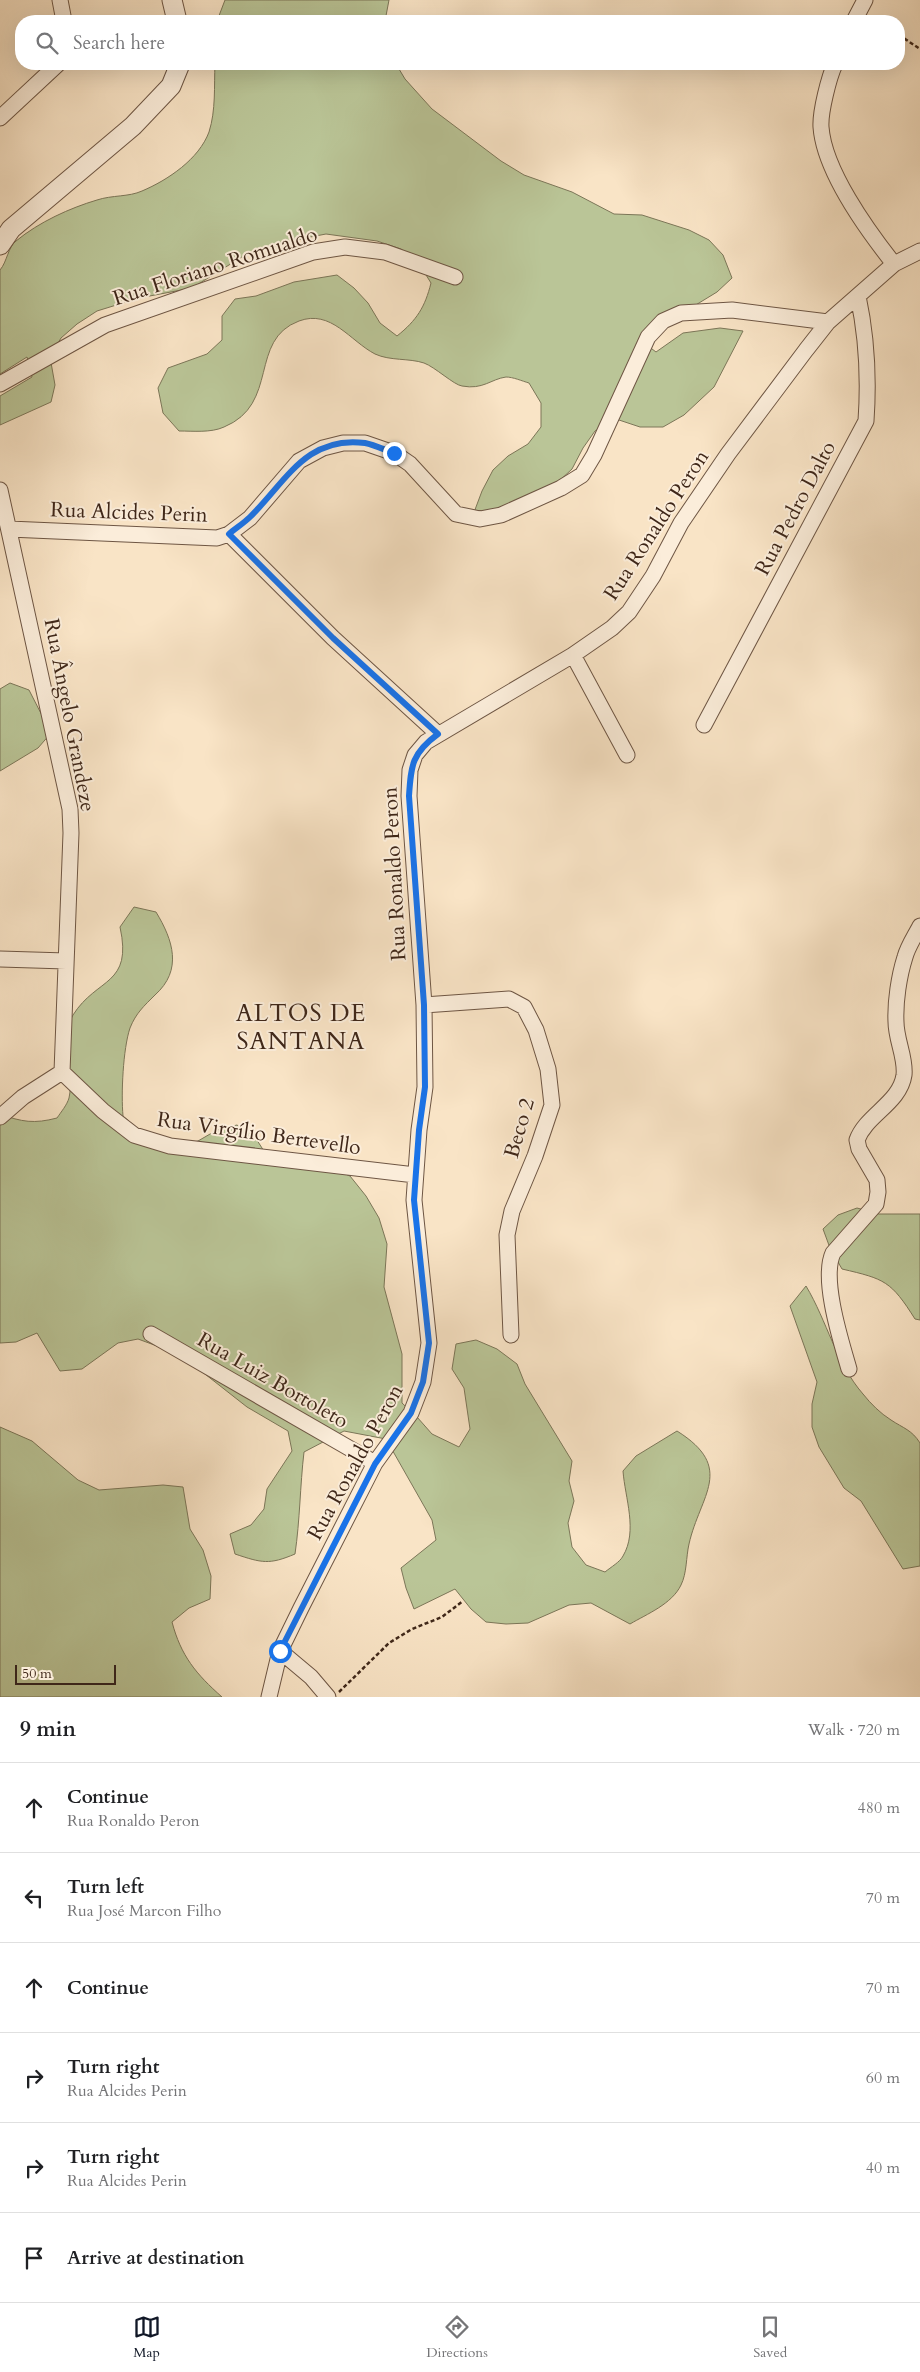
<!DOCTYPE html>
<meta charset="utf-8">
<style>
body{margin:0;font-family:Cardo,serif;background:#f2f2f2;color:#202124}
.scale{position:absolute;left:15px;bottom:12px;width:101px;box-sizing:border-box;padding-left:5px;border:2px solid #3f2719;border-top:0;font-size:14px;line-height:18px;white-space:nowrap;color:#3f2719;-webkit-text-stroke:4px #fbedda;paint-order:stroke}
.stop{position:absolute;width:15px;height:15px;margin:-11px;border:4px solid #1a73e8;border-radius:50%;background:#fff}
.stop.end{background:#1a73e8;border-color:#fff;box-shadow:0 1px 5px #0008}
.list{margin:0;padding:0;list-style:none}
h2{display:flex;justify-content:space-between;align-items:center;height:65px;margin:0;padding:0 20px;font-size:21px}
h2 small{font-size:16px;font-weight:400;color:#757577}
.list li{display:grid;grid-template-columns:32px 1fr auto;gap:15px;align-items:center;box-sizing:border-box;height:90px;padding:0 20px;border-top:1px solid #e0e0e0}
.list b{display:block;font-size:19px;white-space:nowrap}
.list p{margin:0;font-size:16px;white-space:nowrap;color:#757577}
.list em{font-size:16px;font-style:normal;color:#757577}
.icon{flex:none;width:28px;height:28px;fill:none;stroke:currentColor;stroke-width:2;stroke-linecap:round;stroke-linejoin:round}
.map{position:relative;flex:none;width:920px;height:1697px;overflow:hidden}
.search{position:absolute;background:#fff;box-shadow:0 5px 20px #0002;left:15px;right:15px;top:15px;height:55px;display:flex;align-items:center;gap:12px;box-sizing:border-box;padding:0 18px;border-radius:20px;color:#757577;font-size:19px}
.sheet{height:605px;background:#fff}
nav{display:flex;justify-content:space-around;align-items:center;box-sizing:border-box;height:70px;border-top:1px solid #e0e0e0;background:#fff;font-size:14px;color:#757577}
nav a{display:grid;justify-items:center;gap:2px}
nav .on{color:#111827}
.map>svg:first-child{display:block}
.green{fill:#bac597;stroke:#7c7658}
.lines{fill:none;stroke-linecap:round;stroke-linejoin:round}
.minor-casing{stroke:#6e5644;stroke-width:17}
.tertiary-casing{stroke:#6e5644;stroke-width:21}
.path{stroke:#3f2719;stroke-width:2.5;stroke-dasharray:4 2.5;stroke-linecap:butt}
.minor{stroke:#fbedda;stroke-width:15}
.tertiary{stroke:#fbedda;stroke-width:19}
.route{stroke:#1a73e8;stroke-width:6}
.labels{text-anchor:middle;stroke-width:4;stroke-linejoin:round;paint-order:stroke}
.street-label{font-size:21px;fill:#3f2719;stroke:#fbedda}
.quarter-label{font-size:24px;letter-spacing:1px;fill:#3f2719;stroke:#fbedda}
</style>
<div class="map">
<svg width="920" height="1697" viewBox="0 0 920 1697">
<rect width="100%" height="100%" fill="#f9e4c6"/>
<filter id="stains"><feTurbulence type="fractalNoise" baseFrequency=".004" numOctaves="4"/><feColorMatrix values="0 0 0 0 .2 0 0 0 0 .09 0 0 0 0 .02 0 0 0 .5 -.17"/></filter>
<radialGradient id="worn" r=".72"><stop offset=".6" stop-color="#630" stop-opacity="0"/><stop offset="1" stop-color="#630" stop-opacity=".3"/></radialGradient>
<path class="green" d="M225,0H389L385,21H217Z
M215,64H396L405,79L432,109L501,161L524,175L572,192L614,214L642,215L689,230L709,240L723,255L732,278L717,292L676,317L653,326L639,339L656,352L683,333L720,328L743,331L714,387L684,415L663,427H640L616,419L595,431L583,448L572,469L557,483L497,515H473L482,491L493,470L508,456L528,444L541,427V403L529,383C522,381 513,377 506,377C491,379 483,390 462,386C454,385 435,367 424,363C409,358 390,361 375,354C350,341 331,309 299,321C248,340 280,404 224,427C211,433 193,431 179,431L163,413L158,388L168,368L207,354L222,340V316L235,299L256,296L294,282L337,275L354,288L368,303L380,323L397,336C417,320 425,307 431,283L418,262L401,249L377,241L326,234L305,238L245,255L192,288L139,298L97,311L77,324L61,338L50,357L55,385L51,402L0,425V396L32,377L27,357L0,374V270C7,262 8,247 16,241C39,222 70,208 97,200C112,195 129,197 142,191C168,180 199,159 209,132C216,110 214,86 215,64Z
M10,683L29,690L51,733L38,748L0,771V689Z
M134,907L156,912C173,940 183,970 155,995C144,1006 136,1013 130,1028C123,1049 121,1094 123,1116L138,1129L178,1146L198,1141L217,1130L237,1125L255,1137L269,1159L329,1167L350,1176L366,1196L379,1218L387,1244L384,1287L402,1354V1403L417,1417L432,1434L459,1447L470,1429L464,1388L452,1369L456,1344L476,1340L497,1349L517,1364L525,1384L572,1461L569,1481L574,1501L568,1523L572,1547L586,1565L605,1572C611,1567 620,1562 623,1556C638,1531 625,1498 623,1471L636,1456L677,1431C736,1468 700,1495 689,1544C686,1557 687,1573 681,1585C672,1604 647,1614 630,1624L591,1603L569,1605L528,1623L506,1624L486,1622L471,1609L455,1589L414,1609L406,1588L401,1568L436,1540L432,1520L386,1439L344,1431L304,1452C300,1486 300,1520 295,1554C269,1565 262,1563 235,1554L230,1534L251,1525L264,1509L267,1489L292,1451L288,1431L247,1407L196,1367L157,1346L138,1339L118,1343L82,1369L60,1371L37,1333L16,1342L0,1343V1114C22,1122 34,1124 57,1118C61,1112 67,1105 69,1098C75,1071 58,1040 73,1015C97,977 133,986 120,927Z
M857,1208L879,1214H920V1320L915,1319C891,1281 885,1279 842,1269L830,1248L823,1229L838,1215Z
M806,1286C827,1321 836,1363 863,1394C871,1404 880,1413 891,1420C903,1428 912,1430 920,1443V1566L903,1569L861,1501L844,1488L819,1447L812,1427V1404L817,1382L790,1306Z
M0,1427L32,1441L78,1480L99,1490L163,1485L183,1487L190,1529L203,1550L211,1576L210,1599L189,1608L172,1622C181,1656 196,1674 222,1697H0Z"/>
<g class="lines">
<g class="minor-casing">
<path id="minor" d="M60,0L64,21
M854,21L865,0
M835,64C829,77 820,112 821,127C824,170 867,230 894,264
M0,118L58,64
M0,384L105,325L313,252L345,247L385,252L455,277
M0,490L70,809L71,833L62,1072
M9,529L217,538L229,534L250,518L299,461L323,448L343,443H365L394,453L410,464L456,514L480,519L501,515L561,488L582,475L594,455L648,337L663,321L681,313L732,310L828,322
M229,534L333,638L438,734
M573,655L627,755
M704,725L866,421C869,378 867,338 858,296
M0,959L66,961
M424,1005L509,999L524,1007L536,1030L548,1069L552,1105L535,1156L512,1211L507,1235L511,1335
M62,1072L103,1111L134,1135L170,1146L415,1175
M0,1117L23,1097L62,1072
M151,1334L375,1463
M849,1369C841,1341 821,1279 833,1253L876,1204L878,1192L877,1180L859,1149L857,1140C866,1115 900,1103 904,1075C906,1058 896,1040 896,1022C895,1002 899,976 905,957C908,946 915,936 920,926
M280,1651L311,1677L328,1697
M269,1697L280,1651L301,1608L375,1463L411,1413L423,1382L429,1343L414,1200L419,1130L425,1087L424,1005L409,796L410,770L415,755L426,742L573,655L612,628L629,612L653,576L681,523L728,454L806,350L828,322L894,264L920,251"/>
</g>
<g class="tertiary-casing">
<path id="tertiary" d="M172,0L177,21
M0,245L11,229L133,126L171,86L180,64"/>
</g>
<path class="path" d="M871,17L877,21
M899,35L920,49
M339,1692L389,1643L412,1629L442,1617L463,1601"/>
<use href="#minor" class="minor"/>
<use href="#tertiary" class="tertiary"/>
</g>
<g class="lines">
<path class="route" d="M280,1651L375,1464L411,1413L423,1382L429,1343L414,1200L419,1130L425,1087L424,1005L409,796C411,765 412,753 438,734L333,638L229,534C236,528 244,523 250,517C285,483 306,435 365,443C375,445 385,450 394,453"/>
</g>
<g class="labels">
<g class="street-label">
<text transform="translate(215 266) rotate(-18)" y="7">Rua Floriano Romualdo</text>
<text transform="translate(795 508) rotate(-62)" y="7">Rua Pedro Dalto</text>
<text transform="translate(129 512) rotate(2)" y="7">Rua Alcides Perin</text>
<text transform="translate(656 525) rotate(-57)" y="7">Rua Ronaldo Peron</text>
<text transform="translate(70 715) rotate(79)" y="7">Rua Ângelo Grandeze</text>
<text transform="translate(394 874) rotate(-93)" y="7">Rua Ronaldo Peron</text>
<text transform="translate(519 1128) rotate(-74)" y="7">Beco 2</text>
<text transform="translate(259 1133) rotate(8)" y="7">Rua Virgílio Bertevello</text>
<text transform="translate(273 1380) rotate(30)" y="7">Rua Luiz Bortoleto</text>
<text transform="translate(355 1462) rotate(-61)" y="7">Rua Ronaldo Peron</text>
</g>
<g class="quarter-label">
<text x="301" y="1021">ALTOS DE<tspan x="301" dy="28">SANTANA</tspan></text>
</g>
</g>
<rect width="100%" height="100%" filter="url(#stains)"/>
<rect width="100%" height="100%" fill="url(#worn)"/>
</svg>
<div class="scale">50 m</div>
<div class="stop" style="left:280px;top:1651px"></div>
<div class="stop end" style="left:394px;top:453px"></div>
<div class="search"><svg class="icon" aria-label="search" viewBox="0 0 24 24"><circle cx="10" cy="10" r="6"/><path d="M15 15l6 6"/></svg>Search here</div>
</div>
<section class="sheet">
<h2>9 min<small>Walk · 720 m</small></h2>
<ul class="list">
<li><svg class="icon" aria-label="ahead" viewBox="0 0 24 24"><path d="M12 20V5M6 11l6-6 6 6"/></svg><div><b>Continue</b><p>Rua Ronaldo Peron</p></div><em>480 m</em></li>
<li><svg class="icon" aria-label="left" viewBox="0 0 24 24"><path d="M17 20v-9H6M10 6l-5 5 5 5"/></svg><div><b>Turn left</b><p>Rua José Marcon Filho</p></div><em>70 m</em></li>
<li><svg class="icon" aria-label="ahead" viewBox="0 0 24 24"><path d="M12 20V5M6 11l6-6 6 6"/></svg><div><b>Continue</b></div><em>70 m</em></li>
<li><svg class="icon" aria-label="right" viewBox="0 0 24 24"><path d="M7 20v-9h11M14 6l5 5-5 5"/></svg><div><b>Turn right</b><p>Rua Alcides Perin</p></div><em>60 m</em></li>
<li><svg class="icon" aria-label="right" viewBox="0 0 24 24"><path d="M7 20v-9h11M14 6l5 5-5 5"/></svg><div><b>Turn right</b><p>Rua Alcides Perin</p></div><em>40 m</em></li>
<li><svg class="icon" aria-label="arrive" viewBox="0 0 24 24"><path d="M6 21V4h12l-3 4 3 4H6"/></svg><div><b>Arrive at destination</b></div></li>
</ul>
</section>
<nav>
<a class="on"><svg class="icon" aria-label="map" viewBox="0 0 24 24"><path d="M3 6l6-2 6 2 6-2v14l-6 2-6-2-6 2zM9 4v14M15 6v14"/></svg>Map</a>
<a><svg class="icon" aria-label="directions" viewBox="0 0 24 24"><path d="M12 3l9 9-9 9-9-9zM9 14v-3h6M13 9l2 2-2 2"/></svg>Directions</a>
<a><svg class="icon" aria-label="saved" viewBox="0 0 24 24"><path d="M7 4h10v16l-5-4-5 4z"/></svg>Saved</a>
</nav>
